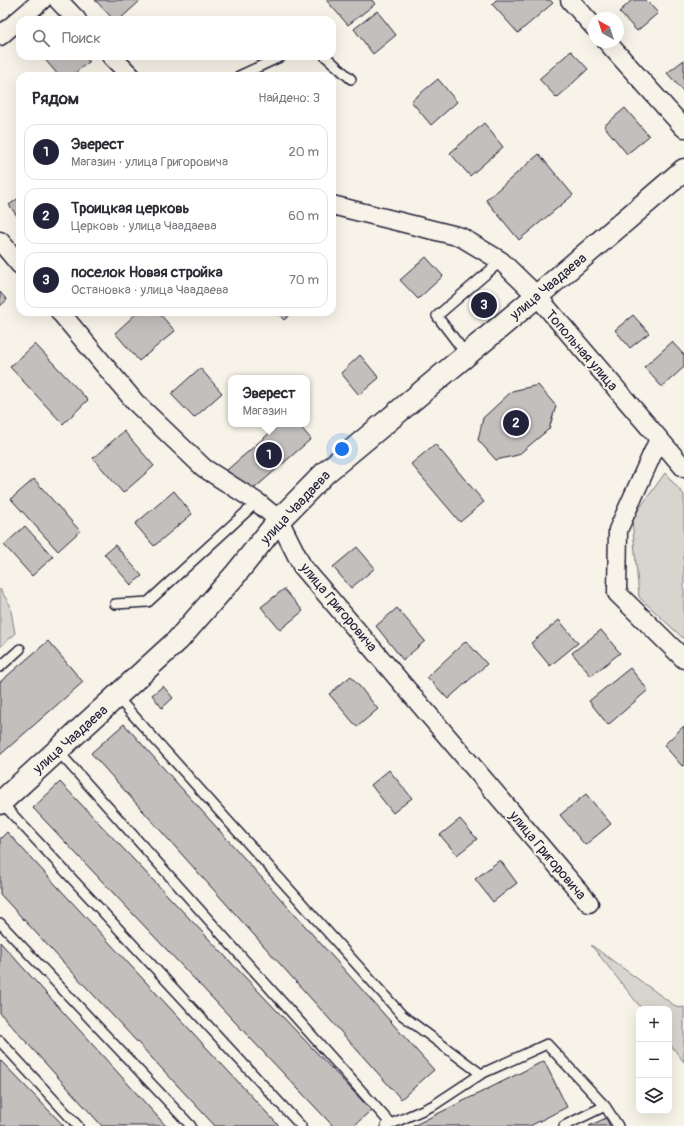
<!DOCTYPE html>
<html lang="ru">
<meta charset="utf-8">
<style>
body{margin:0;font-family:Pangolin,sans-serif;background:#f2f2f3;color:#2b2b33}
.controls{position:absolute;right:12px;bottom:12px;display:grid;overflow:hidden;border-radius:8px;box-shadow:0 4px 16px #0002}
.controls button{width:36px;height:36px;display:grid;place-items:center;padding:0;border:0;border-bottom:1px solid #e1e1e2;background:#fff;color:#2b2b33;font:20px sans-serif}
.compass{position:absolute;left:588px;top:12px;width:36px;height:36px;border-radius:50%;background:#fff;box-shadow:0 4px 16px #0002;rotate:321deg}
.you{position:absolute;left:342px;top:449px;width:14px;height:14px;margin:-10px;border:3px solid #fff;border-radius:50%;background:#1a73e8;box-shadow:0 0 0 6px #1a73e833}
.badge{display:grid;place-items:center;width:26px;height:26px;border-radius:50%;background:#22223b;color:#fff;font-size:13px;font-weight:700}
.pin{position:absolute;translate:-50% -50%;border:2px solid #fff;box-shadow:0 1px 4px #0006}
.popup{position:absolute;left:228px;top:375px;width:82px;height:52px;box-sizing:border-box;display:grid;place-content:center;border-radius:8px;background:#fff;filter:drop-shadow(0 1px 3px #0005);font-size:13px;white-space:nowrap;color:#7c7c81}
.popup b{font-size:15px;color:#2b2b33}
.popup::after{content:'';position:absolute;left:50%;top:100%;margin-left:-8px;border:8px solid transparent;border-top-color:#fff}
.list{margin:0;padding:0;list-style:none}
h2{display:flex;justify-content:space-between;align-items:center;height:52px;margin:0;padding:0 16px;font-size:17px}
h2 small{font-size:13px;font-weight:400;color:#7c7c81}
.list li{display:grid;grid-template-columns:26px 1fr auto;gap:12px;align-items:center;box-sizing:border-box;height:56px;margin:0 8px 8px;padding:0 8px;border:1px solid #e1e1e2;border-radius:12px}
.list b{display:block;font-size:15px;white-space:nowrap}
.list p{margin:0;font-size:13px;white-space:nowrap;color:#7c7c81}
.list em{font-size:13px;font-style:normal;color:#7c7c81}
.icon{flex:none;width:22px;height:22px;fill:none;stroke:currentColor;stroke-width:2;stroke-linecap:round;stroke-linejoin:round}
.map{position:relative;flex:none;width:684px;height:1126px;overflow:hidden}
.search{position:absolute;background:#fff;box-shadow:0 4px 16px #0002;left:16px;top:16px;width:320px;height:44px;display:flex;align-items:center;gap:10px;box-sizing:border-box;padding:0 14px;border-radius:12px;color:#7c7c81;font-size:15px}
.panel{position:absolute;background:#fff;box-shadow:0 4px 16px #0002;left:16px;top:72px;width:320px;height:244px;border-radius:12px}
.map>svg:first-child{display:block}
.green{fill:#d8d5cf;stroke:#7d7c85}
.building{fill:#c2bfbd;stroke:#22223b}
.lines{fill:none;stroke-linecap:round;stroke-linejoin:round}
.lane-casing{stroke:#22223b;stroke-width:12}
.street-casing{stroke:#22223b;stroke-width:21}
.secondary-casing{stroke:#22223b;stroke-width:25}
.lane{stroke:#f7f3e8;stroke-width:9}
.street{stroke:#f7f3e8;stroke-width:18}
.secondary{stroke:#f7f3e8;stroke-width:22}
.labels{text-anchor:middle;stroke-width:4;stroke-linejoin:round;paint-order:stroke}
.street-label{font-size:14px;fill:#22223b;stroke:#f7f3e8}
</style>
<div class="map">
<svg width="684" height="1126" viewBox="0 0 684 1126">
<rect width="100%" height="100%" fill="#f7f3e8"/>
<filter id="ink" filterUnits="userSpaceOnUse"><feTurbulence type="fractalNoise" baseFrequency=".025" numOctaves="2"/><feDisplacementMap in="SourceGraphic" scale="8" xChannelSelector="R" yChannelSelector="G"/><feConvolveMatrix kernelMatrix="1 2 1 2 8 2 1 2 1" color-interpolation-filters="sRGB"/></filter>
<g filter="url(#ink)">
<path class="green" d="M665,473L684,495V639L639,597L632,519Z
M0,589L10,605L15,634L0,647Z
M591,945L678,1008L684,1007V1062L669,1043V1009H642Z"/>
<path class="building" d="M95,0H141L119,20H114Z
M326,0H372L375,4L348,25Z
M496,0H550L553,3L518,33L492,4Z
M632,0H646L658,13L637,31L619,12Z
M377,11L396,35L373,54L354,29Z
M571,51L588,69L557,98L539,79Z
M42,56H84L89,62L71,76H59Z
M684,60V92L667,73Z
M438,79L457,102L431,125L411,101Z
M625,108L649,136L627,154L604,126Z
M484,123L503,147L470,176L450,153Z
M539,154L573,195L519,240L486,200Z
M20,197V220L9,205Z
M426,257L443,276L418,299L400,280Z
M0,292L7,300L0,306Z
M138,312H158L175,331L139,361L115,333Z
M276,312H293L284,320Z
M633,315L649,333L630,348L615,330Z
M672,342L684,355V367L662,387L644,367Z
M35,344L88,400L63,424L10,367Z
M360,355L379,378L359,395L341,373Z
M200,368L222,393L194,418L171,394Z
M538,385L556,406L549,429L518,455L496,460L478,440L483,418L512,391Z
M280,424H298L311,439L248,494L227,470Z
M124,431L154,466L123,493L93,458Z
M435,444L484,502L460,522L411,464Z
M34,479L80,531L58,551L11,499Z
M174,491L192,514L154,546L135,524Z
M25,526L53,557L32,576L4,545Z
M115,545L142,576L131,585L104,554Z
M357,547L375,568L351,588L333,567Z
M284,589L303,611L280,630L261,607Z
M397,608L425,641L403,660L376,626Z
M559,620L578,643L550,666L531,643Z
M601,630L620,653L591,676L572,653Z
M48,641L83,682L0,755V682Z
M466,641L487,664L448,699L427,677Z
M630,668L648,690L608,725L589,701Z
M351,676L378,709L357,727L329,694Z
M163,686L173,698L162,708L152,695Z
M124,724L434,1070L401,1099L91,753Z
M684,726V765L682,766L664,745Z
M389,770L412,798L393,813L371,785Z
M60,782L371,1110L354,1126H333L33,808Z
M586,794L611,824L585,845L560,815Z
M460,819L477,839L457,855L440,835Z
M7,832L279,1126H215L0,894V839Z
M500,860L517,883L493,902L475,879Z
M0,942L166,1126H102L0,1013Z
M0,1060L64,1126H0Z
M544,1061L567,1107L530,1126H413Z
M606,1118L610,1126H589Z"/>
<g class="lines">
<g class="lane-casing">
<path id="lane" d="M325,56L351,79
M239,76L282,56
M466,354L437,316L501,261
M115,604L148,602L257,502
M0,667L20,649
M116,696L402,1015L481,1074L547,1044L605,1106L618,1126
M57,750L391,1124L386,1126
M1,802L301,1126
M0,923L191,1126
M0,1041L78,1126
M391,1124L434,1105L481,1074
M564,1126L605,1106"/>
</g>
<g class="street-casing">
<path id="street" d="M58,0L77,20
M570,0L594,27
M0,36L42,0
M607,42L684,128
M111,56L131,76
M332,205L461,237L501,261L537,296L684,468
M0,241L20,265
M60,312L135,402L204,468L257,502L279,520L302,566L589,903
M659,439L618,530L617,593L684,659"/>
</g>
<g class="secondary-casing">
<path id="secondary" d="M0,803L178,640L235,575L279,520L325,473L537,296L684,170"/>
</g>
<use href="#lane" class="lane"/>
<use href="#street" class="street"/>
<use href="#secondary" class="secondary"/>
</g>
</g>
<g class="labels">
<g class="street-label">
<text transform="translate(548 286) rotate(-40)" y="5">улица Чаадаева</text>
<text transform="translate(582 350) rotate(49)" y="5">Топольная улица</text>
<text transform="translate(295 507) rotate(-47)" y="5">улица Чаадаева</text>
<text transform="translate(339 607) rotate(50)" y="5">улица Григоровича</text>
<text transform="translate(70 739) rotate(-42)" y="5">улица Чаадаева</text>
<text transform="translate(548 855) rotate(50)" y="5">улица Григоровича</text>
</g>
</g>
</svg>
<div class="controls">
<button>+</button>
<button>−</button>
<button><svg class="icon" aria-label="layers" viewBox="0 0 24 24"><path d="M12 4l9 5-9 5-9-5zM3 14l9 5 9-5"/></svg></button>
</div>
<svg class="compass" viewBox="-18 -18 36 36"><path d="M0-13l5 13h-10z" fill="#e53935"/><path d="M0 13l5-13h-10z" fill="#7c7c81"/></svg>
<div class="you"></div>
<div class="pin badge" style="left:269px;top:455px">1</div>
<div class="popup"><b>Эверест</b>Магазин</div>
<div class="pin badge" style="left:516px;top:423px">2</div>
<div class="pin badge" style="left:484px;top:305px">3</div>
<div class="search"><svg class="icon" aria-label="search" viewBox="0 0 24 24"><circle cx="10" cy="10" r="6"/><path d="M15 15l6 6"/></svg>Поиск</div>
<section class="panel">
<h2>Рядом<small>Найдено: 3</small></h2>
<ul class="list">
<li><span class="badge">1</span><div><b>Эверест</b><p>Магазин · улица Григоровича</p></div><em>20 m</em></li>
<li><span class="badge">2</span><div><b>Троицкая церковь</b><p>Церковь · улица Чаадаева</p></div><em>60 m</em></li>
<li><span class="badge">3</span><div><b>поселок Новая стройка</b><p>Остановка · улица Чаадаева</p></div><em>70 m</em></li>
</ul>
</section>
</div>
